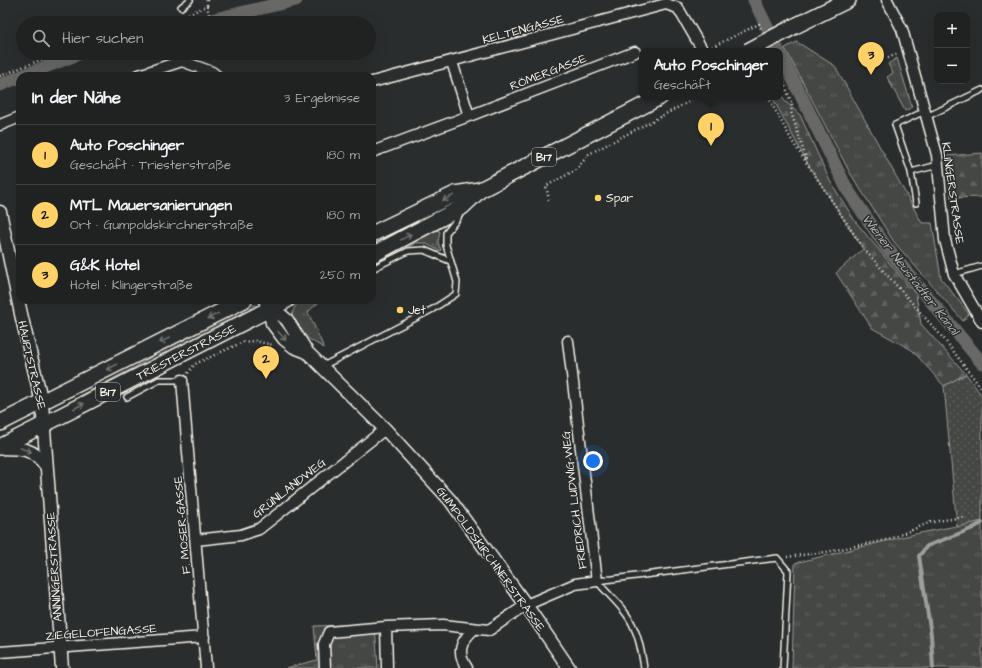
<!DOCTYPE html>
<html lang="de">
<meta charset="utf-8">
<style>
body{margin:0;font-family:"Architects Daughter",sans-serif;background:#282a2a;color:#f1f3f6}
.controls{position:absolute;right:12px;top:12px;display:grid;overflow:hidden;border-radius:8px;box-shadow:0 4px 16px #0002}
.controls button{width:36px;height:36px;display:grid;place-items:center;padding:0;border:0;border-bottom:1px solid #3d3f40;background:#202222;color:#f1f3f6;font:20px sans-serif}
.you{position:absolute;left:593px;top:461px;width:14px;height:14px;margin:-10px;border:3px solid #fff;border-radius:50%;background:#1a73e8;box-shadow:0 0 0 6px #1a73e833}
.badge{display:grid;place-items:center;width:26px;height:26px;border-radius:50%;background:#ffd166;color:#111;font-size:13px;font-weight:700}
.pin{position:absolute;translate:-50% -33px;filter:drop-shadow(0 1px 2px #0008)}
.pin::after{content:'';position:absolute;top:21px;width:14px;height:12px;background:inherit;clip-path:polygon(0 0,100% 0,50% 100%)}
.popup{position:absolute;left:639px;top:48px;width:144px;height:52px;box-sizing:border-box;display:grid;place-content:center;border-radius:8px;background:#202222;filter:drop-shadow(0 1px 3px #0005);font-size:13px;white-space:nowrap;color:#a2a4a5}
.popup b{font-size:15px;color:#f1f3f6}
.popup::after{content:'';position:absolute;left:50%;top:100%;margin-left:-8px;border:8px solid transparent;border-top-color:#202222}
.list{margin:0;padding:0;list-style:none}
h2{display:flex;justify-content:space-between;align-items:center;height:52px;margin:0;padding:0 16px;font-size:17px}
h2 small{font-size:13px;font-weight:400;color:#a2a4a5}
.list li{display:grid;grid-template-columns:26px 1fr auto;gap:12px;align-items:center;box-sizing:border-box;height:60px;padding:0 16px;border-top:1px solid #3d3f40}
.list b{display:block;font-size:15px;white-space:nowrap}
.list p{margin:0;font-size:13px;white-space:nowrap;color:#a2a4a5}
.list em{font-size:13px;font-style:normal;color:#a2a4a5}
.icon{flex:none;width:22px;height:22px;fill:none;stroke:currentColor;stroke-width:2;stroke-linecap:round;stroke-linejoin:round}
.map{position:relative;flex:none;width:982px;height:668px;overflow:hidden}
.search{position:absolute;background:#202222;box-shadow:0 4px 16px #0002;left:16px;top:16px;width:360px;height:44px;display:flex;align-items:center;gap:10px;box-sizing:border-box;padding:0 14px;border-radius:22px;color:#a2a4a5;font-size:15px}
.panel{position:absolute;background:#202222;box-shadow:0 4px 16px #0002;left:16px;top:72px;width:360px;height:232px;border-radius:12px}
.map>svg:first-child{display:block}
.grass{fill:url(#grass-tufts);stroke:#9c9c96}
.forest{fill:url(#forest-firs);stroke:#9c9c96}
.park{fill:url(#park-dots);stroke:#9c9c96}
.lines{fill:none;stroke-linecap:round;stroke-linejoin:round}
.stream{stroke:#9f9f9a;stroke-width:4}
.canal{stroke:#676866;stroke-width:13}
.service-casing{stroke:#f4f1e8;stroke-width:8}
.minor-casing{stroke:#f4f1e8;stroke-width:13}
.tertiary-casing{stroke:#f4f1e8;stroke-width:15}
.primary-casing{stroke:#f4f1e8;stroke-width:18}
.path{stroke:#f4f1e8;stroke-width:2.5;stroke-dasharray:1 3;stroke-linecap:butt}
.service{stroke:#2a2d2e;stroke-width:5}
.minor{stroke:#2a2d2e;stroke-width:10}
.tertiary{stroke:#2a2d2e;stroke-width:12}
.primary{stroke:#2a2d2e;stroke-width:15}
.primary-bridge-casing{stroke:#f4f1e8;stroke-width:18;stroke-linecap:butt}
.primary-bridge{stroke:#2a2d2e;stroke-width:15}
.oneway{stroke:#71726f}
.poi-dot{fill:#ffd166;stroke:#2a2d2e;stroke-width:1.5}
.labels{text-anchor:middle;stroke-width:3;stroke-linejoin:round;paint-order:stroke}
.shield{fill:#2a2d2e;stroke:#b7b6b0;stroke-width:1}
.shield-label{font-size:11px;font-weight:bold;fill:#f4f1e8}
.street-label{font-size:12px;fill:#f4f1e8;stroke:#2a2d2e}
.poi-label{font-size:12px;fill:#f4f1e8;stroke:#2a2d2e;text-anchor:start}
.water-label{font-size:13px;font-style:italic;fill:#b5b3ae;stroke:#2a2d2e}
</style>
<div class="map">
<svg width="982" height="668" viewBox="0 0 982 668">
<defs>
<pattern id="grass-tufts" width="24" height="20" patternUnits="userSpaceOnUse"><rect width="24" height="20" fill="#444645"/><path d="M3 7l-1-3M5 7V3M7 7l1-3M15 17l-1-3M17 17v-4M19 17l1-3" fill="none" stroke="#606160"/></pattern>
<pattern id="forest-firs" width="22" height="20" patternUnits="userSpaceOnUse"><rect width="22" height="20" fill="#444645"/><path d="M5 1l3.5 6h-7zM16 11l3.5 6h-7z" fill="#606160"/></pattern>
<pattern id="park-dots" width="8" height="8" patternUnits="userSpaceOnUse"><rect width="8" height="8" fill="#444645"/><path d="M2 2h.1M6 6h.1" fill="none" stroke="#606160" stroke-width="1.8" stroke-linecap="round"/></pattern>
</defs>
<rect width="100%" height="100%" fill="#2a2d2e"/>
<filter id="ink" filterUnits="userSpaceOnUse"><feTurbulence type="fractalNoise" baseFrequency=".025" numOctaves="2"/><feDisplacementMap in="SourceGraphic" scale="8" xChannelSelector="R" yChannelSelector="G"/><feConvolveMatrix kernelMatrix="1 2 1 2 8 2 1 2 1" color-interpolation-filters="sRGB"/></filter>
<g filter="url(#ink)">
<path class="grass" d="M797,42L835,66L922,223H932L941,278L969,314L963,321L894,242L850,173L785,48Z
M897,58L912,107L905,111L887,77L893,73L888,64Z
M435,230L440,231L438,242L441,250L440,251L425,243H416L372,266V263Z
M302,300H321L308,312L324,348C312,341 288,329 293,312C294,307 297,303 302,300Z
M253,305H256L257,307L78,399V397L135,367L159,352L246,306Z
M982,521V668H792L795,563L915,534Z
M375,624L378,668H286L317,660L314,626Z"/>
<path class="forest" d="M780,87L784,100L800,115L830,181L855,221L916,295L921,324L966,374L944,386L912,350L872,328L836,273L863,249L808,164L772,97H780Z
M982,153V197L951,198L947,156Z"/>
<path class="park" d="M966,374L982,396V521L957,527L944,386Z"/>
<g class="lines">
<path class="stream" d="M933,668L931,635L919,556L927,546L971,529L982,523"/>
<path class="canal" d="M754,0L777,48
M198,23L296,0
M780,53L847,189L887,248L982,363
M22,76L81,53
M0,85L20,77"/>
<g class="service-casing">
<path id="service" d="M181,7L190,0
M926,117L982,90
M911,172L938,165
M916,203L911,172L895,125L925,111
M372,269L408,251L424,250L450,261
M954,274L982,266
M323,366L433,309L456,294L457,282L446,245V233L458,218L460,211
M127,397L159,380H182
M644,668C642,655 640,640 634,628C627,610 609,596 597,581L777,558L788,571L783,668"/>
</g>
<g class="minor-casing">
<path id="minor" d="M887,0L902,29L937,155L945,240L954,274L982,322
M136,76L182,61L212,72L217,76
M372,82L666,4L678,8L703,51
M469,116L635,52
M0,125L20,117
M372,152L469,116L452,62
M182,380L206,668
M196,540L241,535L259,529L385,429
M386,627L387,668
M0,652L204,637
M325,668L324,644L329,632L386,627L443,625L489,630L526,605L575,584L597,581L568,341
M467,668C456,652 461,641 474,629"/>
</g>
<g class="tertiary-casing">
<path id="tertiary" d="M0,212L21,314L42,403L62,668
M265,300L269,309L272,323L284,339L294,347L307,352
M269,309L281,315L287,320L307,352L385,429L450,500L526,605L569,668
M0,448C22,448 33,448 46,466"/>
</g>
<g class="primary-casing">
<path id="primary" d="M795,26L848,0
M372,234L455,194L480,190
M372,255L462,207L480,190L660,97
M0,423L244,300
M0,447L287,300"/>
</g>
<path class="path" d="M207,0V6
M162,23L175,20L207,6L211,23
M712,47L759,24L761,29
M888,58L897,54
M780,71L792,105L791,112L807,161
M0,76L58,53
M768,97L792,141L864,249L944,339L982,389
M549,200L546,186L576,170L589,154L698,97
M188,373L195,364L243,342L255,341L273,345
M787,557L826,552L890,539L931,522L964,517"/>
<use href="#service" class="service"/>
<use href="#minor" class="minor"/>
<use href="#tertiary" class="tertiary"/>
<use href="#primary" class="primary"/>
<g class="primary-bridge-casing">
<path id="primary-bridge" d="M748,51L795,26"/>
</g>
<use href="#primary-bridge" class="primary-bridge"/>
</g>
<defs><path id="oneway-shaft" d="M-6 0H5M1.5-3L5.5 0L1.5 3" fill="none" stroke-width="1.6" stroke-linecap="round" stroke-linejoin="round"/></defs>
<g class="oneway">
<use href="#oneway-shaft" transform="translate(448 198) rotate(154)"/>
<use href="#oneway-shaft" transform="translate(406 237) rotate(-29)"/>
<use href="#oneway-shaft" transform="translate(213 316) rotate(153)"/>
<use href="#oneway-shaft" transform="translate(282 336) rotate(48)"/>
<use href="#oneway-shaft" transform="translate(165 340) rotate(154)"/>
<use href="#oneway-shaft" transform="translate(112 367) rotate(153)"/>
<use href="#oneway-shaft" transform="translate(79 406) rotate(-27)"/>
<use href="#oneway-shaft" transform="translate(26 450) rotate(20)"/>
</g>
</g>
<g class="poi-dot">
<circle cx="598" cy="198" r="4"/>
<circle cx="400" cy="310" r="4"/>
</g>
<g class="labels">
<g class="shield">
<rect x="532" y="148" width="24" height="18" rx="3"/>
<rect x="96" y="383" width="24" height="18" rx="3"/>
</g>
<g class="shield-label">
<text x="544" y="161">B17</text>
<text x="108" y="396">B17</text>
</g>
<g class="street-label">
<text transform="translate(523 29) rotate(-15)" y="4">KELTENGASSE</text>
<text transform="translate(548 72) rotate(-21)" y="4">RÖMERGASSE</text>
<text transform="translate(953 193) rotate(82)" y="4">KLINGERSTRASSE</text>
<text transform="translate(186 352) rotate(-27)" y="4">TRIESTERSTRASSE</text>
<text transform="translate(32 365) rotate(77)" y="4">HAUPTSTRASSE</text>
<text transform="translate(289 488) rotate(-38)" y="4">GRÜNLANDWEG</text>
<text transform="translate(574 500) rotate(-97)" y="4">FRIEDRICH LUDWIG-WEG</text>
<text transform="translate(182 525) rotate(-95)" y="4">F. MOSER-GASSE</text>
<text transform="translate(491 559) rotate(54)" y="4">GUMPOLDSKIRCHNERSTRASSE</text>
<text transform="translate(54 567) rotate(-94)" y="4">ANNINGERSTRASSE</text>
<text transform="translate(101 632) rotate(-4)" y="4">ZIEGELOFENGASSE</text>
</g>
<g class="poi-label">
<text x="606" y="202">Spar</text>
<text x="408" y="314">Jet</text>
</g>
<g class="water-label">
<text transform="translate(911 274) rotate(52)" y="5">Wiener Neustädter Kanal</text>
</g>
</g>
</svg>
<div class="controls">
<button>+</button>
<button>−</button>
</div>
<div class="you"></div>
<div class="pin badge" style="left:711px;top:146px">1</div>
<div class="popup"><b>Auto Poschinger</b>Geschäft</div>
<div class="pin badge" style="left:266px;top:379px">2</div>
<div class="pin badge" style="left:871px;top:75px">3</div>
<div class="search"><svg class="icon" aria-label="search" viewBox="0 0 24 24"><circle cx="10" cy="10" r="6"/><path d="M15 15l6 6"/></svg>Hier suchen</div>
<section class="panel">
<h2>In der Nähe<small>3 Ergebnisse</small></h2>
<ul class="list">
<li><span class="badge">1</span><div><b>Auto Poschinger</b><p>Geschäft · Triesterstraße</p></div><em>180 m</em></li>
<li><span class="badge">2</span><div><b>MTL Mauersanierungen</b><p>Ort · Gumpoldskirchnerstraße</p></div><em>180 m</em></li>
<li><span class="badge">3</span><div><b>G&amp;K Hotel</b><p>Hotel · Klingerstraße</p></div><em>250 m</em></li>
</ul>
</section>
</div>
